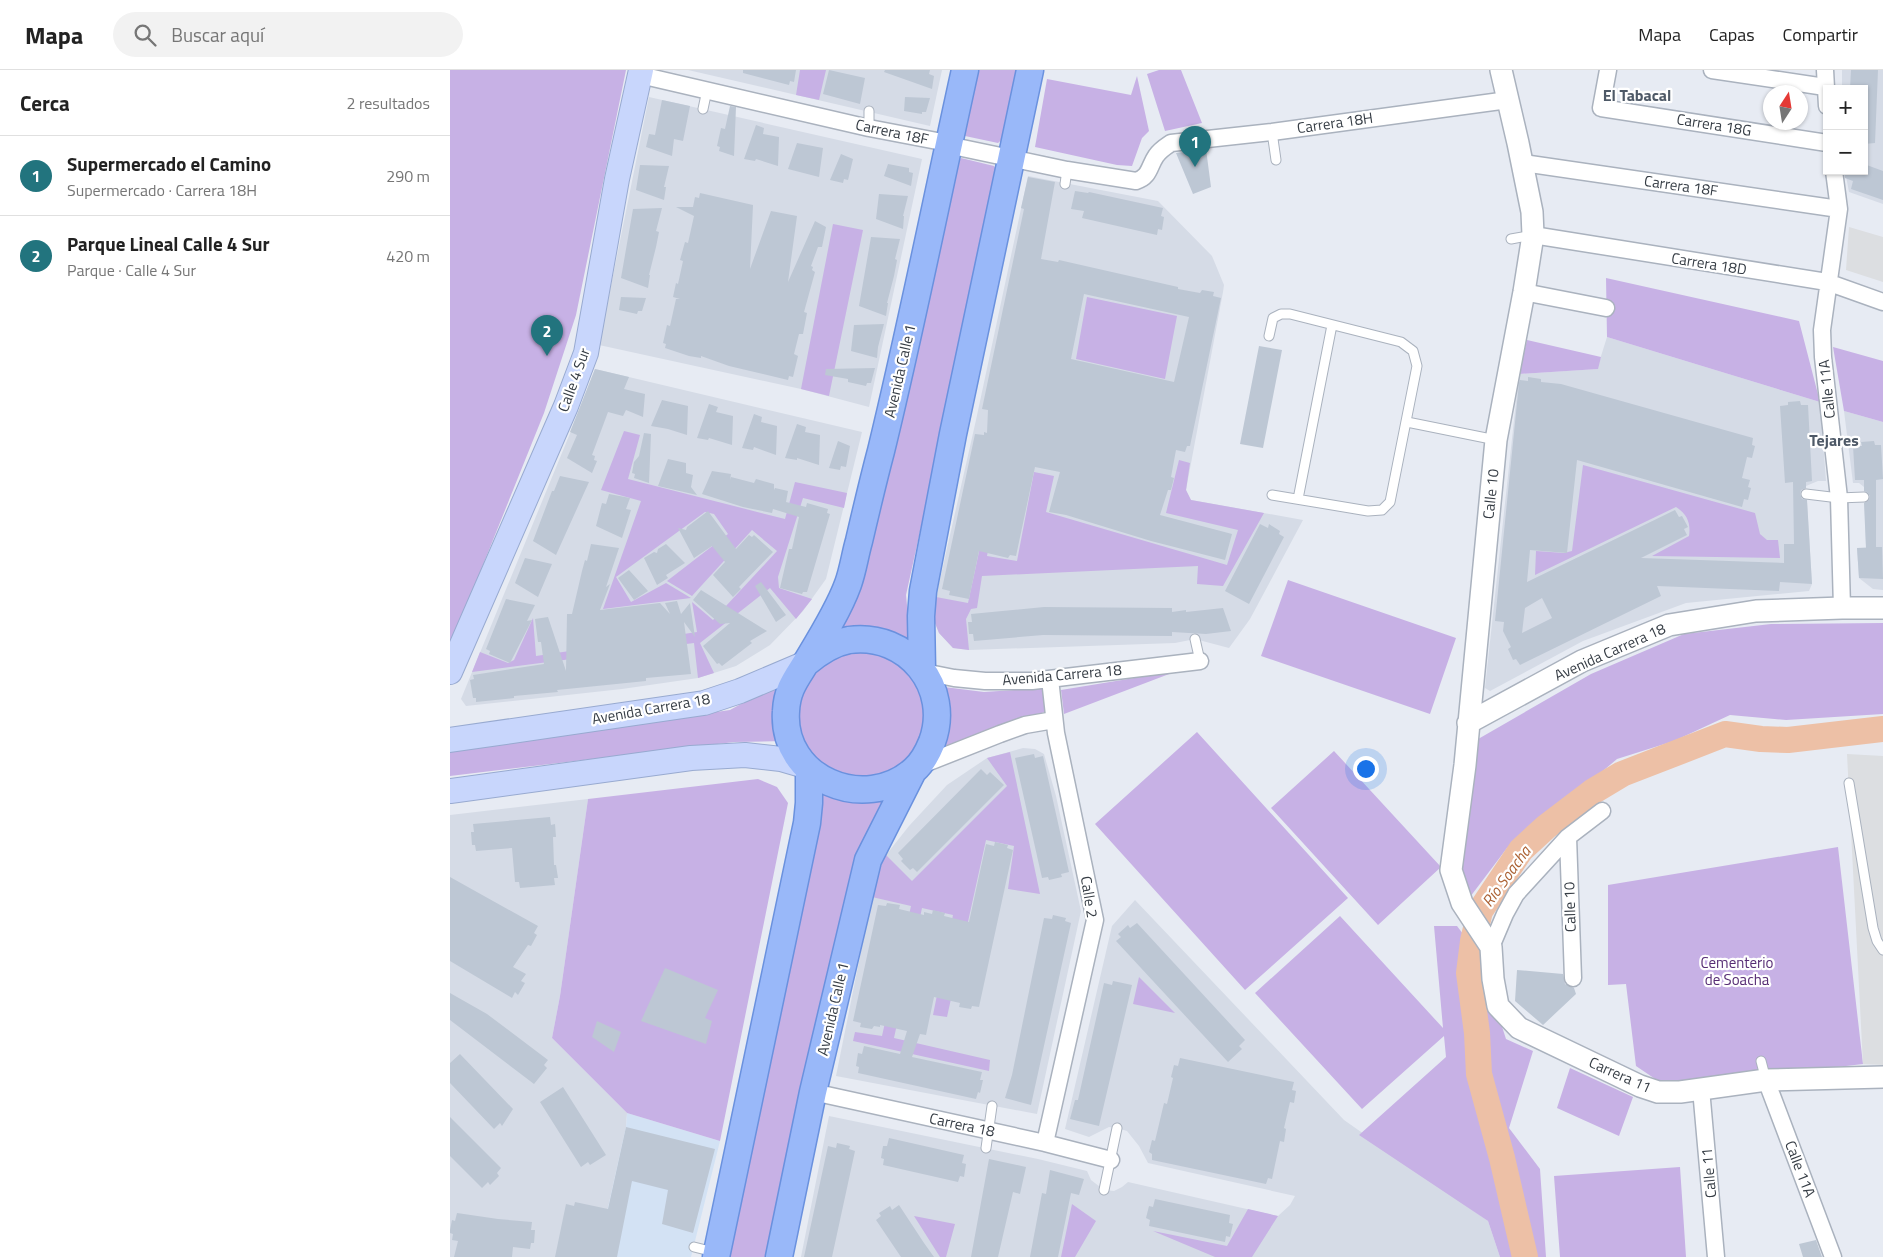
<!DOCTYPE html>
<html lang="es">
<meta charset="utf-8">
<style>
body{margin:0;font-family:"Titillium Web",sans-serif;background:#f2f2f2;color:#222}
.controls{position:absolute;right:15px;top:15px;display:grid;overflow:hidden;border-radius:0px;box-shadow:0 1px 4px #0004}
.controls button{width:45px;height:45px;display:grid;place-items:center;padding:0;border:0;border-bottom:1px solid #e0e0e0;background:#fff;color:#222;font:25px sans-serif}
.compass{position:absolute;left:1313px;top:15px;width:45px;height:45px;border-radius:50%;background:#fff;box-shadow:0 1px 4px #0004;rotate:12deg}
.you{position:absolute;left:915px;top:698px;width:18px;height:18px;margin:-12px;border:4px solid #fff;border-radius:50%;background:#1a73e8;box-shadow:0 0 0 8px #1a73e833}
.badge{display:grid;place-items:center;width:32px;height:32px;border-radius:50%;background:#22747e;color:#fff;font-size:16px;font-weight:700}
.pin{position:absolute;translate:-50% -41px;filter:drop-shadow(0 1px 2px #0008)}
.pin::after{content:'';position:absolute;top:26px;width:18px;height:15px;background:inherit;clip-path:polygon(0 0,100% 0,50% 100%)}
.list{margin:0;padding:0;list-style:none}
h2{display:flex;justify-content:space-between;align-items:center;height:65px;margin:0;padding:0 20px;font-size:21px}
h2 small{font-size:16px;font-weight:400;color:#767676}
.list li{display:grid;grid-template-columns:32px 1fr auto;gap:15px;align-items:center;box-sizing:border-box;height:80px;padding:0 20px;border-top:1px solid #e0e0e0}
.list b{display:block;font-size:19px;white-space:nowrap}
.list p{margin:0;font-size:16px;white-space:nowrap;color:#767676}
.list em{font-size:16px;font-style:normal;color:#767676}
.icon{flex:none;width:28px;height:28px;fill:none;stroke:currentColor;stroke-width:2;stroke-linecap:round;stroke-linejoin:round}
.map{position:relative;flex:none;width:1433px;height:1187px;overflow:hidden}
header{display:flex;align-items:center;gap:30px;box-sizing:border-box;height:70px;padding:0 25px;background:#fff;border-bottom:1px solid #e0e0e0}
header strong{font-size:24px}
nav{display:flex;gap:28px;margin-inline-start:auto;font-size:18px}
.search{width:350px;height:45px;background:#f2f2f2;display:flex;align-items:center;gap:12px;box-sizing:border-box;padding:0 18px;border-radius:28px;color:#767676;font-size:19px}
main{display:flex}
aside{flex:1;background:#fff}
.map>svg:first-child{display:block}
.residential{fill:#d5dbe6}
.commercial{fill:#d3e2f4}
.green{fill:#c7b1e5}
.parking{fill:#dcdee1}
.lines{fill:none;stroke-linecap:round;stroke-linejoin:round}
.river{stroke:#edc0a6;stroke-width:26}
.building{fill:#bdc7d4;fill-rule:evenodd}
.service-casing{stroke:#aab2be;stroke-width:11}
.minor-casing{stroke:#aab2be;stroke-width:19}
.tertiary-casing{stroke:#aab2be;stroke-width:24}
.secondary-casing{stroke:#98aad0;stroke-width:26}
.primary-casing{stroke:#6a91de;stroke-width:29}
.service{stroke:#fff;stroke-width:9}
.minor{stroke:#fff;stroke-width:16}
.tertiary{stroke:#fff;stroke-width:21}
.secondary{stroke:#c8d6fc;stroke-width:24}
.primary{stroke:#99b8f9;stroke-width:26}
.labels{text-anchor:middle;stroke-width:4.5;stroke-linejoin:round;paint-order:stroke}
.street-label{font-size:15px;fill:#363d45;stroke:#fff}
.park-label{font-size:15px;fill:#562c74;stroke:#fff}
.neighbourhood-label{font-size:16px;font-weight:bold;fill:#4e5967;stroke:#fff}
.water-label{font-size:16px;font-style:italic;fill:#ac6234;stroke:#fff}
</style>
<header>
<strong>Mapa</strong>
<div class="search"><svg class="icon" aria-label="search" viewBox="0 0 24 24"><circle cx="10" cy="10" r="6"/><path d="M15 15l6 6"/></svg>Buscar aquí</div>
<nav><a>Mapa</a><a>Capas</a><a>Compartir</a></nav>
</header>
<main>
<aside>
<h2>Cerca<small>2 resultados</small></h2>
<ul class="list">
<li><span class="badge">1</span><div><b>Supermercado el Camino</b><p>Supermercado · Carrera 18H</p></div><em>290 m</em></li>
<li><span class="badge">2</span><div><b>Parque Lineal Calle 4 Sur</b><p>Parque · Calle 4 Sur</p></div><em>420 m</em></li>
</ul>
</aside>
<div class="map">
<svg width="1433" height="1187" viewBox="0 0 1433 1187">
<rect width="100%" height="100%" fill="#e7ebf3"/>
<path class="residential" d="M238,0H492L480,56Z
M1392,0H1433V134L1399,122L1395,101H1414V19H1392Z
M199,27L472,89L419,337L351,319L149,275Z
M578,106L708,131L762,186L774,215L773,222L736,420L741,430L853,450L800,549L779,578L745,569L725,573L519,580L503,578L489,563L483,548L486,527L526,350Z
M1157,267L1370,332L1376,411H1368L1356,416L1362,514L1359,521L1236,533L1133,571L1040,621L1035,618L1069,304L1147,299Z
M145,299L412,362L376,509L353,541L320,575L286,596L248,608L172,619L16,636L11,629L130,339Z
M1394,341L1433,352V520L1423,519L1409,508L1407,478L1416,477L1414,417L1409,413H1403Z
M573,678L585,679L594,684L606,726L631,841L587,1044L386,1006L422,827L429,800L436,785L459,756L497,715L537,688Z
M138,729L110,926L102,968L177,1043L176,1057L147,1187H0V745Z
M685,830L894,1050L1038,1151L1050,1187H351L379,1046L588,1089L637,1101L641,1110L654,1120L664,1121L672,1117L678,1112L828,1146L840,1135L845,1126L698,1093L689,1076L677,1061L667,1058L659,1057L639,1067L615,1059L662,856Z"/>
<path class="commercial" d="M177,1043L270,1071L241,1187H147L176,1057Z"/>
<path class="green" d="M0,0H176L126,245L94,343L0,577Z
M350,0H376L369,30L346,25Z
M521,0H569L555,67L548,73L515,66L509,56Z
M709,0H731L752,53L715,61L697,4Z
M687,6L699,61L692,68L682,96L667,95L585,77L597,9L681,25Z
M511,88L544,96L549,104L456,525L461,577L379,568L505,96Z
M383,154L413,160L379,326L351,319Z
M1156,208L1349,251L1370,332L1157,267Z
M637,227L727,246L715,309L626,289Z
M1077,270L1151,287L1148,299L1069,304Z
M1383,277L1433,291V352L1394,341Z
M174,361L190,365L178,409L335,449L345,412L397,423L394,438L353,428L328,507L329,518L362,529L346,549L320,518L250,573L264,603L248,608L244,573L22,602L30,582L58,593L64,590L83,548L86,586L247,562L242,532L263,550L327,481L302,460L242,526L217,511L278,464L264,444L255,442L166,507L181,532L216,513L241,528L153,539L191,431L151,420Z
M555,361L560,362L537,486L567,491L584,402L604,406L596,442L777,495L788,460L716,443L729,390L740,393L736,420L741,430L814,443L773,516L747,514L748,496L532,506L527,538L521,539L516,549L519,580L503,578L489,563L483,548L486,527L518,533Z
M1133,395L1305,443L1310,464L1317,470H1328L1330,488L1202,486L1239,466C1241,453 1237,444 1226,437L1085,505L1086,481L1114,483L1122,481Z
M838,510L1006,568L980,644L811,586Z
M1433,553V644L1336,650L1280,645L1224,671L1167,689L1102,744L1057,778L1014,835L1005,798L1016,676L1141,604L1234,564L1321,554Z
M401,579L438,583L468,608L479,645L469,682L439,707L381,705L354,680L344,644L347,625L367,594Z
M727,601L614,644L611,620Z
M329,613L323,635V650L333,671L284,672L0,706V681L280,640Z
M494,617L534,622L593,618L597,641L495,678L499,636Z
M747,662L898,828L795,920L645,754Z
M884,681L991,797L928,855L821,738Z
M560,682L590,824L558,819L564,776L536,770L497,947L483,945L503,845L472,838L444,968L540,990L539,1001L403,971L405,962L432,966L461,836L422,827L429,800L436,785L462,811L557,716L537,688Z
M308,709L327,717L338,733L270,1071L177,1043L102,968L110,926L138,729Z
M362,714L441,727L323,1187H274Z
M1388,777L1413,994L1217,1017L1186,996L1176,914L1158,915V815Z
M890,846L993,958L984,856H1007L1029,885L1056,969L1083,981L1059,1058L1090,1099L1096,1187H1050L1038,1151L909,1065L996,987L994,966L912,1039L805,923Z
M689,907L725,943L683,934Z
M1120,998L1183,1027L1169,1066L1107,1038Z
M1230,1097L1236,1187H1110L1104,1106Z
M622,1134L646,1151L625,1187H611Z
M798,1139L828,1146L802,1187H765L703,1161L777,1176Z
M464,1146L505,1154L496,1187H490Z"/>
<path class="parking" d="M1399,157L1433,167V212L1396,200Z
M1397,684L1433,686V995L1413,994Z"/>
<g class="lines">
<path class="river" d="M1075,1187L1052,1088L1029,1004L1027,963L1019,903L1023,871L1030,841L1071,780L1096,757L1142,722L1172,704L1275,664L1311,669L1338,670L1433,659"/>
</g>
<path class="building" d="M293,0H346L344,12L340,11L339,15L293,3Z
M379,0L415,8L410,34L373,24Z
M435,0H480L479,4L484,6L482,19L434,2Z
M1401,0H1428L1425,73L1414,74V19H1400Z
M455,27L480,28L476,42H472V44L454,41Z
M212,30L240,36L233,71L224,69L222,86L196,77L199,64L205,65Z
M280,36L286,37L284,86L269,81L270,77L267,76L271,58L275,59Z
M306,55L314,58L313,64L329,67L328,96L306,89L305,91L294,89Z
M347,73L373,78L369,107L338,99Z
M756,79L761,117L743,124L726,83Z
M391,84L403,89L398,110L394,109L393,113L380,110Z
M438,94L459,98V102L463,103L461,116L434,106Z
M1414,94L1433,101V130L1401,119L1403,111L1395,108L1394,101H1414Z
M190,95L219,96L214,117H216L214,130L186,120Z
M578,107L605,112L591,189L608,192L609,190L728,217V219L750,223L752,220L764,222L763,226L771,228L740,376H737L735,382L726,380L721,407L724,408L721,420H718L710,445L782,464L775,490L701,471L616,445L599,442L610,402L585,397L566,486L560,485L558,488L529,481L519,529L499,525L500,521L492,519L525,364L534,365V362L537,363L538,340L532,339L574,139L571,138ZM634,224L739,247L724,312L621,289Z
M625,121L638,123L639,122L713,138L711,146L714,147L712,160L708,159L707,165L632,148L634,141L621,139Z
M250,123L303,135L300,199L321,141L347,146L338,212L365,151L376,157L372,177H368L361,196L363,197L362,200L365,202L354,242L357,243L353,264H349L344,284L348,286L343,307L339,306L338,310L279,296L251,286V288L239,286L215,278L216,274L213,273L217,255L220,256L226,229H230L223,227L226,213L228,214L233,191L230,190L235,172L238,173L244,146L226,137H243L245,127L249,128Z
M429,124L458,126L453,146H454L453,159L426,149Z
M212,138L206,161L209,162L206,177L199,205H200L198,218L171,208L183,139Z
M421,167L450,169L445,189L447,190L444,206L437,233H438L436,246L409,236Z
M171,227L196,228L192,241H188L187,244L169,240Z
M434,254L428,277L427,288L401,281L404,255Z
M809,276L832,280L813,378L790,374Z
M425,298L421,313H417L416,316L398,312V309L375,305L376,299Z
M145,299L179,307L174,319L195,324L193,347L176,340L173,346L158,342L142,385L145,386L144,390L147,391L142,403L117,388L127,365L120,362Z
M1078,307L1091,309V312L1111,314L1303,368L1302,375L1305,376L1302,388L1297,387L1292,408L1300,410L1298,417L1301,418L1298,430L1294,429L1292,437L1127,390L1117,483L1080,480L1077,512L1225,440L1229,447L1232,446L1238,457L1234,459L1237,465L1191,488L1334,493V474H1344L1343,412L1335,413L1330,336L1338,335V332L1350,331L1351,335H1358L1362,411L1356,412V418L1351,420L1350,424L1352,429L1357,430L1362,514L1330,512L1329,521L1207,516L1211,526L1070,595L1066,589L1063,590L1058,579L1061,577L1053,561L1054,552L1045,551L1069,313L1070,310L1078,311ZM1092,528L1102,548L1072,563L1075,538Z
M212,330L238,336L237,365L218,359L201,356Z
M259,334L268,337L266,342L283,346L282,375L259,368L258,370L247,368Z
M304,344L312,347L311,352L327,356L326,385L304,377L303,380L292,378Z
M347,354L356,357L355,362L370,365L369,395L347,388V390L335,388Z
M194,363L201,364L199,413L184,408L185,404L182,403L184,392L189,386Z
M388,371L400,376L396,397L391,396L390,400L379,398Z
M1424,371L1425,375H1431L1433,409L1426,410V477H1432L1433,509L1409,508L1407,478H1416L1414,433L1419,430L1420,426L1417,422L1414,421V410H1405L1403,376H1412L1411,372Z
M218,389L236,393V403L243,405L241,417L247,425L208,416Z
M262,401L281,404L280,410L281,407L304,413L306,409L324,414V420L325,418L338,421L336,432L356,437L357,433L378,439L377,443L380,444L357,522H353L352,524L330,518L339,479H342L349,447L323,439L322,443L293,437L252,424Z
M110,406L139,412L106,485L83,471L102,421H104Z
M159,424L180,428L176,439L181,440L172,468L146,456L152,433L156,434Z
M258,441L286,479L299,465L302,467L304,465L323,482L289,517L291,519L283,527L263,505L275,492L262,476L244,488L228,458L236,460L237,457Z
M810,454L818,458L819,454L830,461L829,464L834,467L799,534L775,521Z
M141,474L169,478L156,517L160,514L150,540L210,533L220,544L215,533L227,531L231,544L240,533L245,567L234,552L241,604L196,608V611L107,620L108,622L64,626V628L26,632V628H23L20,610L24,609L23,605L94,594L91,572H88L85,549L98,547L116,601L117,544H122L132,501L135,490L137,491Z
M216,474L235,493L216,505L218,508L207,515L194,488L204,482L207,483L208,479Z
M75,488L102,494L88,527L65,513Z
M179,500L198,521L184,530L168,508Z
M311,512L336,545L326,552L305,516Z
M251,520L317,561L300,571L302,573L272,596L269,593L267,594L253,576L280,553L270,554L243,530Z
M56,529L85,535L77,551L82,550L60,593L39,584L40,581L36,579Z
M594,537L722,538V542L736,540V542L773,538L781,561L756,564L722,562V566L593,565L524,571L523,564H519L518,552H522L521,544Z
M584,684L585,688L593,686L619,802L611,804L612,807L599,810L598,807L592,808L565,688Z
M531,699L537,705L540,702L554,715L467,802L463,798L460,800L451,791L453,789L448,783Z
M100,747L101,755L105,754L106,767H103L104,795H106L108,808H104L105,815L70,818L69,812H65L62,778L26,781L25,775H22L21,762H24L23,754Z
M545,772L558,775L557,778L563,780L529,937L522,936L521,939L509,937L510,933L484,927L476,965L470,964L462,987L532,1002L530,1010H533L530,1023L528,1022L526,1029L408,1003L409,997L406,996L408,983L412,984L414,976L450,984L457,961L430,955V957L424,956L422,959L410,957L411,953L403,951L428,835L436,836L437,833L450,835L449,839L474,845V842L482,844L483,840L495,843L494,846L519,852L536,774L544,776Z
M0,807L88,856L84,863L87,865L81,876L78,875L63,897L76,904L71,911L75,913L68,925L65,922L62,928L0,891Z
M603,845L616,848L615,851L621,853L581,1035L555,1028L562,1005L594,848L602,849Z
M687,853L795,970L789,976L792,979L778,992L666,871L671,867L668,864L678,855L680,858Z
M215,898L268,920L255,948L262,951L256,974L191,951Z
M1067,900L1113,904L1115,914L1124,918L1126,924L1093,955L1065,931Z
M663,911L682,915L649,1056L620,1049L625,1030H628L654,913L662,915Z
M0,923L37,944L98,990L94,995L97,998L84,1014L0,950Z
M147,951L171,962L164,982L142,967Z
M10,984L63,1039L52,1056L50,1053L44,1059L0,1013V993Z
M730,988L844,1012L842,1020L846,1021L844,1033L840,1032L834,1058L836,1059L834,1072L830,1071L822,1109L818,1108L816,1114L702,1090V1084L699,1082L702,1070L705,1071L714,1033L717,1034L723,1008L721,1007L724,995L728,996Z
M113,1017L156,1085L140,1095L138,1092L131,1097L90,1032Z
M0,1047L51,1098L47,1103L49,1106L40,1115L38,1112L32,1118L0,1086Z
M176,1057L265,1079L243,1163L212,1154L218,1120L182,1111L167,1187H105L116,1134L124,1136L125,1132L158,1139Z
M439,1068L514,1085L512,1093L516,1094L514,1107L510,1106L508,1112L433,1095L434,1089L431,1088L433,1076H437Z
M387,1073L400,1076L399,1079L405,1081L382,1187H354L378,1076L386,1078Z
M539,1089L576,1097L570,1124L563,1122L548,1187H521Z
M600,1100L634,1109L629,1125L621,1123L608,1187H580L592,1123L596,1124Z
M705,1129L780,1145L779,1153L783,1154L780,1167L776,1166L775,1172L699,1156L700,1150L696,1148L699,1136L703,1137Z
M449,1135L474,1173L484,1187H451L426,1150L431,1146L429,1143L440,1136L442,1140Z
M7,1143L48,1149L82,1152L81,1160H85L84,1173H81L80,1179L63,1177L62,1187H4L8,1171L2,1170L3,1164L0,1163V1160L2,1150L5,1151Z
M1366,1170L1372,1187H1353L1349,1174Z"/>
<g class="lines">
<g class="service-casing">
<path id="service" d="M253,39L257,20
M419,41V58
M822,62L826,90
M615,114L617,100
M1061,169L1083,165
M819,266L823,248L831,244H840L951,272L963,281L967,296L940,432L932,440L918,441L822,425
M957,352L1046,370
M1356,424L1389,428L1414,427
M848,429L882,255
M745,569L750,591
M1399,713L1423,858L1427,871L1433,880
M1311,991L1316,1010
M536,1078L542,1036
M654,1120L667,1058
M244,1177L264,1182"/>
</g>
<g class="minor-casing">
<path id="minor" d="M1158,0L1151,38L1377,73
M1262,0L1375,17
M1375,0L1377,36
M190,5L419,58L487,71L498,75L617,100L686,111C700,107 699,96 706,86C710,80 715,77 721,73L822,62L1058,30
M1073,93L1389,139
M1384,101L1389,139L1372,260L1373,287L1389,428L1392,538
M1083,165L1377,212L1433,232
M1074,222L1156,238
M474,602L504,608L535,611H582L750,591
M469,696L550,664L575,655L604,650
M1118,767L1123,908
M1041,877L1055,844L1066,824L1118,767L1152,741
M1316,1010L1383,1187
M1251,1019L1266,1187
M363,1022L595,1073L661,1090
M595,1073L645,850L606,663L600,609"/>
</g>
<g class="tertiary-casing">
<path id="tertiary" d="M1051,0L1068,73L1082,142L1083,165L1074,222L1046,370L1015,695L1001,800L1012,833L1041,877L1043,909L1048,936L1069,958L1190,1016L1208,1022H1230L1316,1010L1433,1007
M1018,653L1132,591L1219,555L1306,541L1392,538H1433"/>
</g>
<g class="secondary-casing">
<path id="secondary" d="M0,602L116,336L136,283L167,109L191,0
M0,670L254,633L290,621L356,593
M0,721L241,688L295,685L331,689L355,696"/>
</g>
<g class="primary-casing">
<path id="primary" d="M356,593C369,582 383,573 399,570C458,562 502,618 482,672C478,682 472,693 464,700C415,744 331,709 336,641C337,619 346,609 357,591C371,568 389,539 398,514C403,500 405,485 409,471C416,441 423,411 431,381C462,254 487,127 515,0
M472,599L471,546L473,521L503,364L580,0
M266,1187L357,753L359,733V700
M329,1187L363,1022L418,790L463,701"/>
</g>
<use href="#service" class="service"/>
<use href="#minor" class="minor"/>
<use href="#tertiary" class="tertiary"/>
<use href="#secondary" class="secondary"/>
<use href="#primary" class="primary"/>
</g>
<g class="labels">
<g class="street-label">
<text transform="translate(885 53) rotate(-8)" y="5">Carrera 18H</text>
<text transform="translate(1264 55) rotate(9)" y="5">Carrera 18G</text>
<text transform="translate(442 62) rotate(12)" y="5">Carrera 18F</text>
<text transform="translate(1231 116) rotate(8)" y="5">Carrera 18F</text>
<text transform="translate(1259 194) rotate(9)" y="5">Carrera 18D</text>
<text transform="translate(450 301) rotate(-77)" y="5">Avenida Calle 1</text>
<text transform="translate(124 310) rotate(-70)" y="5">Calle 4 Sur</text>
<text transform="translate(1377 319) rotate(-96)" y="5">Calle 11A</text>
<text transform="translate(1041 424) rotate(-84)" y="5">Calle 10</text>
<text transform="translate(1160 582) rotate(-24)" y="5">Avenida Carrera 18</text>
<text transform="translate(612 605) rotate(-5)" y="5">Avenida Carrera 18</text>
<text transform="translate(201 639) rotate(-10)" y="5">Avenida Carrera 18</text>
<text transform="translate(639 827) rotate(81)" y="5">Calle 2</text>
<text transform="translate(1120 837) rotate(-92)" y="5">Calle 10</text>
<text transform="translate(383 939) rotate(-77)" y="5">Avenida Calle 1</text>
<text transform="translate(1170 1005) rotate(24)" y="5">Carrera 11</text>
<text transform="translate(512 1055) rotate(12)" y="5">Carrera 18</text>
<text transform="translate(1350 1099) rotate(69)" y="5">Calle 11A</text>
<text transform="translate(1259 1103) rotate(-95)" y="5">Calle 11</text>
</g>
<g class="park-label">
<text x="1287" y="898">Cementerio<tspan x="1287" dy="17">de Soacha</tspan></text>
</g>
<g class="neighbourhood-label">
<text x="1187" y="31">El Tabacal</text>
<text x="1384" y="376">Tejares</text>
</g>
<g class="water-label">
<text transform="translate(1056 806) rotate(-54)" y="6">Río Soacha</text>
</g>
</g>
</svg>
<div class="controls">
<button>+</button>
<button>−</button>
</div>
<svg class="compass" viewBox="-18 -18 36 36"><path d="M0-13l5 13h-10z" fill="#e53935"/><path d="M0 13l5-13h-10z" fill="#767676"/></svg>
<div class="you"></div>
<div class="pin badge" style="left:745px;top:97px">1</div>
<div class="pin badge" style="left:97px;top:286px">2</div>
</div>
</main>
